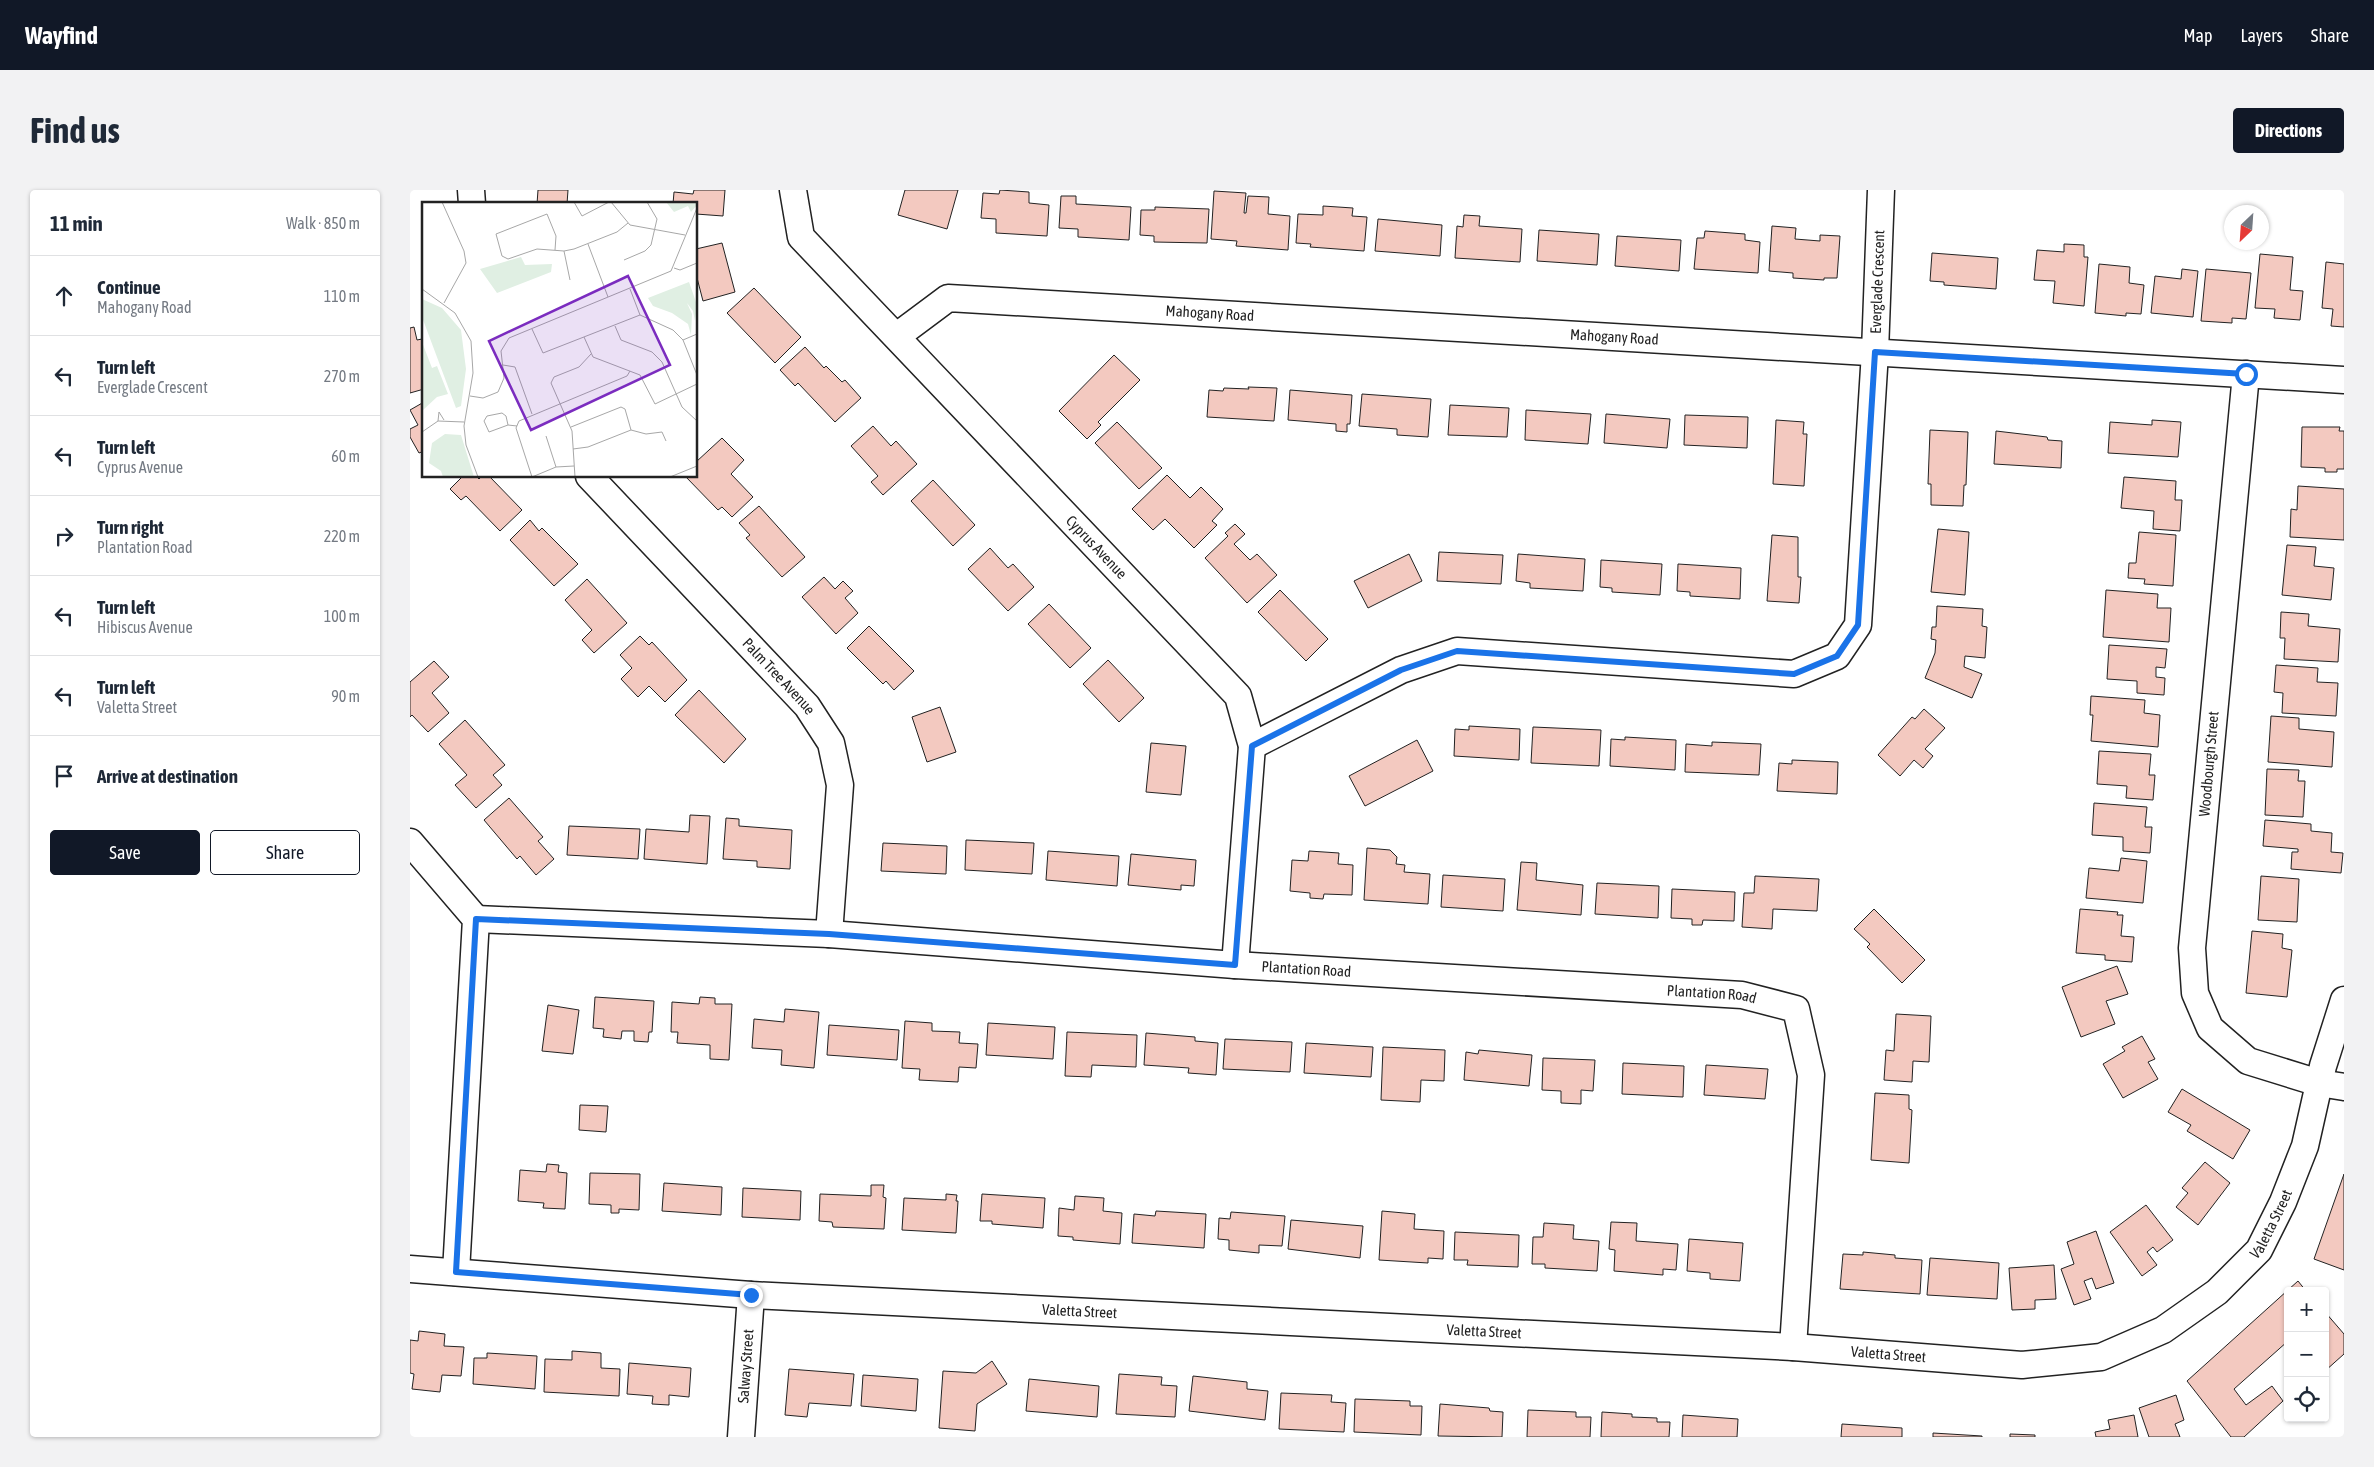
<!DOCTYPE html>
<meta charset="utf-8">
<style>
body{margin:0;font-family:"Asap Condensed",sans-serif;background:#f2f2f3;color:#1f2937}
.controls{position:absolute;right:15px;bottom:15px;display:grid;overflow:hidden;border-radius:5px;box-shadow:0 1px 4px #0004}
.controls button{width:45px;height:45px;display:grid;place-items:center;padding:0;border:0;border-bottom:1px solid #e0e1e3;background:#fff;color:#1f2937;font:25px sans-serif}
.compass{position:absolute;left:1814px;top:15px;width:45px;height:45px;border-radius:50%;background:#fff;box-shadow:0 1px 4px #0004;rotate:205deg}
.stop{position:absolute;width:15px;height:15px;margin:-11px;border:4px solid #1a73e8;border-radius:50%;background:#fff}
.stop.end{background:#1a73e8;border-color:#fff;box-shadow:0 1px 5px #0008}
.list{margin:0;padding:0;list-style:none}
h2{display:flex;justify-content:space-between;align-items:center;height:65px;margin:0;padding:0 20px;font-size:21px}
h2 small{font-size:16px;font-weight:400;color:#747a83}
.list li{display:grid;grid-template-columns:32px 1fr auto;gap:15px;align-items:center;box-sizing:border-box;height:80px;padding:0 20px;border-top:1px solid #e0e1e3}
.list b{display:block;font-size:19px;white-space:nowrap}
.list p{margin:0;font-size:16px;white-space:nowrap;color:#747a83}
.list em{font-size:16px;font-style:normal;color:#747a83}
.actions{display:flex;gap:10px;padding:15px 20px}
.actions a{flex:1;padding:11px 0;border:1px solid #111827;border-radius:5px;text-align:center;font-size:18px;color:#111827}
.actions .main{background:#111827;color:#fff}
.icon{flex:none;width:28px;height:28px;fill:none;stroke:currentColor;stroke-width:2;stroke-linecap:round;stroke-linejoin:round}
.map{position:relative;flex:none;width:1934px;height:1247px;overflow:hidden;border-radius:5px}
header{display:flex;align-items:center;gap:30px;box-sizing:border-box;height:70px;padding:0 25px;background:#111827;color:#fff}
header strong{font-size:24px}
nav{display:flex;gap:28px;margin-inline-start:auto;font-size:18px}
.intro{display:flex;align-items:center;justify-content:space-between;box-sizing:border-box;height:120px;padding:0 30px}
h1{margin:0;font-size:35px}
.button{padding:12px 22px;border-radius:5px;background:#111827;color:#fff;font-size:18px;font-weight:700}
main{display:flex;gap:30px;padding:0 30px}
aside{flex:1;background:#fff;border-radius:5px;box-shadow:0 1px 4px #0004}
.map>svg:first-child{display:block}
.building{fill:#f3c9c0;stroke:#222}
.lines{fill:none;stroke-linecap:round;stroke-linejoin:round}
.minor-casing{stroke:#222;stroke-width:29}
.minor{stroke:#fff;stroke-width:26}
.route{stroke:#1a73e8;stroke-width:6}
.labels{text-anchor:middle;stroke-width:4;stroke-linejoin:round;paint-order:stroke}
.street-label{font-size:15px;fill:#222;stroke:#fff}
.inset-road{fill:none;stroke:#a7a7a7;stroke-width:1}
.view{fill:#7b2cbf;fill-opacity:0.15;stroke:#7b2cbf;stroke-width:2.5}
.inset-edge{fill:none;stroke:#222;stroke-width:2.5}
</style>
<header>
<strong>Wayfind</strong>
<nav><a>Map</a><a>Layers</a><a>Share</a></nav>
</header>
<div class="intro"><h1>Find us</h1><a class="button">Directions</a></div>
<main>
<aside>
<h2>11 min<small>Walk · 850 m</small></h2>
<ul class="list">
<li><svg class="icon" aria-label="ahead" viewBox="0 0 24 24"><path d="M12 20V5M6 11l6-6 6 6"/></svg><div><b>Continue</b><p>Mahogany Road</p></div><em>110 m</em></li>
<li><svg class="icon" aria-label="left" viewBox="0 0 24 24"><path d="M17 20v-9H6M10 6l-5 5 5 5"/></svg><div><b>Turn left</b><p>Everglade Crescent</p></div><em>270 m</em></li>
<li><svg class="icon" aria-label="left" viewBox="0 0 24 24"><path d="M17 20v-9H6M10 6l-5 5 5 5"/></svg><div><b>Turn left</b><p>Cyprus Avenue</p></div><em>60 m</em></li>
<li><svg class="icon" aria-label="right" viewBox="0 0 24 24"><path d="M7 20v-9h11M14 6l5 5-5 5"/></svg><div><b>Turn right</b><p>Plantation Road</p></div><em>220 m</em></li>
<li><svg class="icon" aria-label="left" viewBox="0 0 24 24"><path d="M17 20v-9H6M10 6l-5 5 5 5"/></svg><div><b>Turn left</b><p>Hibiscus Avenue</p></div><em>100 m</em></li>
<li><svg class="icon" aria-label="left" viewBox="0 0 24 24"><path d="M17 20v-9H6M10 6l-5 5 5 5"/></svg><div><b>Turn left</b><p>Valetta Street</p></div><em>90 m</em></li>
<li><svg class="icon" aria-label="arrive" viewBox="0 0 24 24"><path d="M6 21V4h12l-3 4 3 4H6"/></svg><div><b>Arrive at destination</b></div></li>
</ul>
<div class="actions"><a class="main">Save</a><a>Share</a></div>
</aside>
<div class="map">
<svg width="1934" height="1247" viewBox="0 0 1934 1247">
<rect width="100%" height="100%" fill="#fff"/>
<path class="building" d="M128,0H158L157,14H127Z
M284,0H315L313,26L286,24V14H263L264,2L283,4Z
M495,0H548L537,39L488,25Z
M590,0L619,2V13L639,15L637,46L586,43V29L571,28L573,3L589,4Z
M804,1L836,3L834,23H836L838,6L859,7L858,24L880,26L878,60L826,56L827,51L801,49Z
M651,6H666V14L721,17L719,50L668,47V39L649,38Z
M913,16L943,18L942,26L957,27L954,61L900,57L901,54L886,53L888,24L913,25Z
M745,17L799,19L797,53L744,52V46L730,45L731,20H745Z
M1054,25L1070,26L1069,36L1112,39L1110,72L1045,68L1047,36L1053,37Z
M968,29L1032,35L1030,66L965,61Z
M1362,36L1386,38L1385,49L1410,51V45L1430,46L1427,88H1414V90L1383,88V83L1359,81Z
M1129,40L1189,44L1187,75L1127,71Z
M1295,41L1335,44V50L1350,52L1348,83L1284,79L1287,48H1294Z
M1207,46L1271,50L1269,81L1205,76Z
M312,53L325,102L293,111L286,84V59Z
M1654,54L1674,55V67H1678L1674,116L1643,113L1645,91L1624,90L1627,60L1654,62Z
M1522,63L1588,68L1586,99L1534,95V92L1520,91Z
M1850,64L1883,67L1880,100L1893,101L1890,130L1864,128L1865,119L1845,118Z
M1916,72L1934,74V137L1921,136L1923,119L1912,118Z
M1689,74L1720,77L1719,93L1734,95L1731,124L1716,123V126L1685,123Z
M1772,79L1788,81L1783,127L1741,123L1745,86L1771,89Z
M1796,79L1841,83L1836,129L1822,128V133L1791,131Z
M344,98L391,147L365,173L317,123Z
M4,137L7,150L12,149L14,157V199L0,203V138Z
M395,157L414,178L416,176L432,192L435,190L451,208L425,232L388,193L385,196L370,180Z
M704,165L730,190L688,232L691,235L677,249L649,221Z
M838,197L867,198L864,231L797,227L799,200L813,201L814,198L839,199Z
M880,200L942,205L940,234H937V242L926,241V234L878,230Z
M952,204L1021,209L1018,247L987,245V239L949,236Z
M14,212V261L9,263L0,247V239L8,235L0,220Z
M1040,215L1099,218L1097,247L1038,245Z
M1116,220L1181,224L1178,254L1115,250Z
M1196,224L1260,229L1257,258L1194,253Z
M1275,225L1338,227L1337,258L1274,255Z
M1366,230L1394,232L1393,244H1397L1394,296L1363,294Z
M1742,230L1771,232L1768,267L1698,263L1700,232L1742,235Z
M707,232L752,278L729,299L685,253Z
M463,236L481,256L486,251L507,274L473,305L461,292L468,286L441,256Z
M1892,237H1930L1929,241H1934V279H1927V282H1915V278L1891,277Z
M1520,240L1558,242L1556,295H1554L1553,316L1521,315V294H1518Z
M1586,241L1637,247L1638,250L1652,251L1651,278L1584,274Z
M312,248L334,270L321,284L343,307L322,327L312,317L308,320L275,286H286V272Z
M757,285L780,308L791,297L813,319L802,331L807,335L784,358L755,329L743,340L722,319Z
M53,286H66L69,289L72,286H79L112,320L90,341L56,306L51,310L40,299Z
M1714,287L1766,291L1765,310H1772L1770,341L1743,339L1744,321L1711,318Z
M523,290L565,335L543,356L501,311Z
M1888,296L1934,299V350L1880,347L1881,319L1887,320Z
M349,316L395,367L372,387L336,348L340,345L329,333Z
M120,330L129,341L132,338L168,374L144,396L100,350Z
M825,334L835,344L824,354L840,370L847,364L867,385L837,413L795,368L818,346L815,343Z
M1528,339L1559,342L1555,405L1521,402Z
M1729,342L1766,345L1763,396L1734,394L1735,389L1718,388L1719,373H1726Z
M1362,345L1388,347V387H1391L1389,413L1357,411Z
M1877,355L1906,357L1904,376L1924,378L1921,410L1872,405Z
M580,358L598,378L603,374L624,397L598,421L558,379Z
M1029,362L1093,365L1091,394L1027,391Z
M999,364L1012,391L958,418L944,391Z
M1108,364L1175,369L1173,401L1120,398V393L1106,391Z
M1191,370L1252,374L1250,405L1202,402V398L1190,397Z
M1268,374L1331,378L1330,409L1280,406V402L1267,401Z
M414,387L425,399L433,391L443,401L435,408L448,423L426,444L392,407Z
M177,389L217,433L184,463L172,450L182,440L155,410Z
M870,400L918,449L896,471L848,422Z
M1696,400L1748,404L1747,418H1761L1759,452L1693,447Z
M639,414L681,458L660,478L618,434Z
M1527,416L1573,419L1572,436L1577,437L1575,468L1555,466L1554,477L1572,484L1562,508L1515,488L1525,463L1526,450L1521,449L1522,437H1526Z
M1871,422L1899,424L1898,436L1930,439L1928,472L1874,469L1875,448H1870Z
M459,436L504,481L484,500L476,491L473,494L437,458Z
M230,446L239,455L242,452L277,490L255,512L239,496L228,507L211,489L222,478L210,465Z
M1699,455L1757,459L1755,478L1746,477V487L1755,488L1754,505L1727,503V491L1697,489Z
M698,470L734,508L709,532L673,494Z
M24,471L39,487L22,503L39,523L18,542L2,525L0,527V492Z
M1866,475L1908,478L1907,492L1928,493L1926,526L1872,523L1873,503L1864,502Z
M289,500L336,549L314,573L265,525Z
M1681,506L1735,510L1734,523L1750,525L1748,557L1681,551L1683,525H1680Z
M530,517L546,562L517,572L502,527Z
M1514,519L1535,538L1515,559L1523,566L1513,578L1504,570L1490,586L1468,565L1502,527L1505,529Z
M1861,526L1889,528V539L1924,542L1922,577L1858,572Z
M55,530L95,575L83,585L92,595L66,618L45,595L57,585L29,554Z
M1059,536L1110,539L1109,570L1044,566L1045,539L1059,540Z
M1123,537L1191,540L1189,576L1121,573Z
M1215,547L1266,550L1265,580L1200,576L1201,549L1215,550Z
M1007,550L1023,581L955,616L939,586Z
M1302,552L1351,554L1349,585L1275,582L1276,554L1302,556Z
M741,553L776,556L771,605L736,602Z
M1689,561L1741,564L1739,585H1745L1743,610L1716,608L1717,596L1687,594Z
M1382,570L1428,572L1427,604L1367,601L1369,573L1382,574Z
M1857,579L1889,580L1888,591H1895L1893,627L1855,625Z
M99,608L133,647L128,651L144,669L126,685L110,666L107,669L74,630Z
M1684,613L1737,617L1735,637H1742L1740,663L1713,661V647L1682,645Z
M280,625L300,626L297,674L234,669L236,639L279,642Z
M316,628L329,629V636L382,640L380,679L347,677V671L313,669Z
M1855,630L1901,634V641L1922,643L1921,662L1933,663L1931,683L1881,679L1882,662H1888V659L1853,656Z
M159,636L230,639L228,669L157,665Z
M556,650L624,653L622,684L555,680Z
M473,653L537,656L536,684L471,681Z
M957,658L980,660L987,667L986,674L995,675L994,682L1020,684L1018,714L954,710Z
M638,661L709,666L707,696L636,690Z
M899,661L929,663L928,674L943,675L942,705L914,704L913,709L900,708V703L880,701L882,670L898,671Z
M721,664L786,670L784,696L771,695V700L718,695Z
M1711,668L1737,671L1733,713L1676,708L1679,678L1709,681Z
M1111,672L1127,673L1126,690L1173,695L1171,725L1107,720Z
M1033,685L1095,689L1093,721L1031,717Z
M1345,686L1409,689L1407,721L1363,719L1362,739L1332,737L1334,703H1344Z
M1851,686L1889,689L1887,732L1848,730Z
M1187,693L1249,696L1248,728L1185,724Z
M1262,699L1325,702L1324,731L1293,730L1292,735H1282V729L1261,728Z
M1464,719L1515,770L1492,793L1457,757L1460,754L1444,739Z
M1670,719L1708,722L1707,725H1713L1711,746L1724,747L1722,772L1695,770V765L1666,763Z
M1842,741L1873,744L1872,758L1882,760L1877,807L1836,803Z
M1707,776L1718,804L1696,811L1705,834L1671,847L1652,797Z
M185,807L244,811L242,842H239L238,852L224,851V841H212L211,849L193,847L194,839L183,838Z
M290,807L305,808V814H322L319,870L300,869V855L267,853L268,842H261L262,812L289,814Z
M138,815L169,820L163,864L132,861Z
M375,819L409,822L404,878L371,875L372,860L342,858L344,829L374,832Z
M1486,824L1521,826L1519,872L1503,871L1502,892L1474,890L1476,860L1484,861Z
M495,831L522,833V841L550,842L549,853L568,854L566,878L549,877L548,892L509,890L510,879L492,878Z
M578,833L645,837L643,869L576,865Z
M419,835L489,840L487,870L417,865Z
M657,842L727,845L726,877L682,875L681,887L655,886Z
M736,843L785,847V851L808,853L806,885L778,883L779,878L734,875Z
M1732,846L1745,869L1738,872L1748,889L1713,908L1693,874L1715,861L1712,857Z
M815,849L882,852L880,882L813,879Z
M896,853L963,857L961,887L894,883Z
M973,857L1035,860L1034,891L1011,890L1010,912L971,910Z
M1069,860L1122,865L1119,896L1054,890L1056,862L1068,864Z
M1133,868L1185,870L1183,901L1171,900V914L1151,913V901L1132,900Z
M1213,873L1274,876L1273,907L1212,904Z
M1296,875L1358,879L1355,909L1294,905Z
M1772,899L1840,940L1823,969L1777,941L1781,935L1758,922Z
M1465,903L1499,905V919L1502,920L1499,973L1461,970Z
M170,915L198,916L196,942L169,940Z
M1795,972L1820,993L1788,1035L1766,1017L1778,1003L1772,998Z
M137,974L149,975L148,982L157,983L155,1019L133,1018L134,1013L108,1011L110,980L136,982Z
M180,983L230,984L229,1020L209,1019V1023H201V1015L179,1014Z
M1934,984V1080L1904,1069Z
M254,993L312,997L311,1025L252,1021Z
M461,995H474L473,1007L476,1008L474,1039L423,1037L422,1032L409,1031L410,1004L461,1006Z
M333,998L391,1001L390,1030L332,1027Z
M536,1004L547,1005L546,1011H548L546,1043L492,1040L494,1008L536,1010Z
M572,1004L635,1008L633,1038L582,1034V1031H570Z
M665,1006L694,1008L693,1021L712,1023L710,1054L663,1050V1047L648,1046L649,1018L664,1020Z
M1736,1015L1763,1050L1747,1062L1743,1057L1737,1062L1747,1075L1732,1086L1700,1042Z
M746,1021L796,1024L794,1058L722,1053L724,1024L745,1026Z
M972,1021L1005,1024L1004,1039L1034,1041L1033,1069L1018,1068V1073L969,1070Z
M821,1022L875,1026L872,1056L849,1055V1063L819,1060V1050L808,1049L809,1028L820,1029Z
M881,1030L953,1036L950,1068L878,1059Z
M1201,1032L1227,1033L1226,1051L1268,1054L1266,1080L1253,1079V1085L1204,1081L1205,1060L1199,1059Z
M1134,1033L1164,1035L1163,1049L1189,1051L1187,1081L1135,1078V1074H1122L1123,1047H1133Z
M1686,1041L1704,1093L1686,1099L1682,1088L1674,1091L1681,1109L1664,1115L1651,1079L1664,1074L1657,1052Z
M1045,1042L1109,1045L1108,1077L1057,1075L1058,1070H1044Z
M1279,1049L1333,1053L1330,1091L1300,1089V1083L1277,1081Z
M1453,1062L1485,1065V1068L1512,1070L1510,1104L1430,1099L1433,1064L1453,1065Z
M1520,1068L1589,1073L1587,1109L1517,1105Z
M1644,1075L1646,1109L1625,1110V1119L1602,1120L1599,1078Z
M1888,1091L1896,1101H1878V1151L1824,1199L1836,1215L1862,1196L1873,1211L1834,1247H1821L1777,1191Z
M1915,1122L1934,1144V1164L1915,1181Z
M9,1141L35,1144L34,1156L54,1157L51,1186L32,1185L30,1202L2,1199L4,1184L0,1183V1150L8,1151Z
M162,1161L191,1163V1178L210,1179L209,1206L134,1202L135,1169L162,1170Z
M77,1163L127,1166L125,1199L63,1194L64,1168H77Z
M582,1171L597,1194L567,1214L565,1241L529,1238L533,1181L566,1183Z
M219,1173L281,1178L279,1207L259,1205V1215L242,1214L243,1206L217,1204Z
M379,1179L444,1184L441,1216L399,1213L397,1227L375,1225Z
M709,1184L752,1187L751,1195L767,1196L765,1227L706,1224Z
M453,1185L508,1189L506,1221L451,1216Z
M783,1186L837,1192V1199L858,1201L855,1230L779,1221Z
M619,1189L689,1196L687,1227L616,1221Z
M871,1203L922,1205L921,1212L936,1213L934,1242L869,1239Z
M1766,1205L1774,1230L1765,1234L1770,1247H1739L1729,1218Z
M945,1209L1000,1211V1216H1012L1011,1245L944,1242Z
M1030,1214L1079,1218L1080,1221L1093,1222L1092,1247L1028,1246Z
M1118,1220L1166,1222V1227H1181L1180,1247H1117Z
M1192,1222L1222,1224V1227L1247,1228V1232H1260L1259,1247H1191Z
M1273,1225L1328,1229L1327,1247H1272Z
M1724,1225L1728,1247H1686L1685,1242L1700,1239L1698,1230Z
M1432,1234L1492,1238V1247H1431Z
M1523,1243L1572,1246V1247H1523Z
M1600,1244L1625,1245V1247H1600Z"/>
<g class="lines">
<g class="minor-casing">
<g id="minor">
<path d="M61,0L62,14"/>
<path id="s1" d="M383,0L391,47L828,506L842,556L825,775"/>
<path id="s2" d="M487,146L538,108L1934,190"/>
<path d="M1836,184L1782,758L1785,803L1800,838L1838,871L1909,893L1934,897"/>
<path id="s3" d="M179,286L397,516L421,553L430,595L419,744"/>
<path id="s4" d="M842,556L991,480L1047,461L1384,484L1427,466L1448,435L1465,162L1471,0"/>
<path d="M0,652L66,729L46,1082"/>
<path id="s5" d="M66,729L419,744L825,775L1332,805L1386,819L1401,885L1383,1157"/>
<path id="s6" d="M0,1079L341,1105L1383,1157L1612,1175L1691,1167L1753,1140L1807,1102L1849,1060L1873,1012L1895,956L1913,876L1934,810"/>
<path id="s7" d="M331,1247L341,1105"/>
</g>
</g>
<use href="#minor" class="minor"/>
</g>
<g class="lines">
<path class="route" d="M341,1105L46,1082L66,729L419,744L825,775L842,556L991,480L1047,461L1384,484L1427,466L1448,435L1465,162L1836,184"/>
</g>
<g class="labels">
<g class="street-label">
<text dy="5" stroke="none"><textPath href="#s4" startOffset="992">Everglade Crescent</textPath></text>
<text dy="5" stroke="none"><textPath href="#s2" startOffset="326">Mahogany Road</textPath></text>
<text dy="5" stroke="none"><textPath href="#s2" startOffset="731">Mahogany Road</textPath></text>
<text dy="5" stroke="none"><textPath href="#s1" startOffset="476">Cyprus Avenue</textPath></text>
<text dy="5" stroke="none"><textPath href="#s3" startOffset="276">Palm Tree Avenue</textPath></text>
<text transform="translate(1799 574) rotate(-85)" y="5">Woodbourgh Street</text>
<text dy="5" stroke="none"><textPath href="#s5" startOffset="832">Plantation Road</textPath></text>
<text dy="5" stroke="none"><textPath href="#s5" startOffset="1238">Plantation Road</textPath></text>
<text dy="5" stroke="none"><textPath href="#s6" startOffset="1916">Valetta Street</textPath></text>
<text dy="5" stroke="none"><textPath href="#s6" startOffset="671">Valetta Street</textPath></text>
<text dy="5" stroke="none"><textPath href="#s6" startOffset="1076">Valetta Street</textPath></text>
<text dy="5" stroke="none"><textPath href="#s6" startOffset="1481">Valetta Street</textPath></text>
<text dy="5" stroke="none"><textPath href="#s7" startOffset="71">Salway Street</textPath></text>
</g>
</g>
<g transform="translate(12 12)">
<rect width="275" height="275" fill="#fff"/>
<path d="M244,0H275V3L269,10L266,4L252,10ZM99,55L103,63L130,62L129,70L75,91L58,67ZM267,80L275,103L273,119L271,109L265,101L270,112L269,133L266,122L250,111L231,104L226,96ZM0,97L20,106L39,128L44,167L39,204L34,206L0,115ZM0,140L10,166L15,164L26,192L15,195L0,209ZM23,232L39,233L52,275H21L19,269L7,261L10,241Z" fill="#e0efe3"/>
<path class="inset-road" d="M20,0L42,49L44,61L22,101M152,0L160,14L187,0M189,0L208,23L263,33M166,42L186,95M133,48L134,34L125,12L74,32L80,54L86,57L115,47L142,49L152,47L195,30L206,21M142,49L148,78M202,58L223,49L229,43L235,17L225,0M252,66L258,68L275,61M0,87L33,111L49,139L51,171L42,224L44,243L56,275M208,87L218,113L251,128L261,138L275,173M193,124L199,138L230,150L240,160L260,205L275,219M110,127L121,151L218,113M162,135L171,155L218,173L233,202L275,182M261,138L275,132M81,163L93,165L110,212M48,194L61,196L76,190L82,176L79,149L87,136L249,69L275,6M16,219L17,210L22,218M86,223L84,214L80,211L65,214L62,219L67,230L86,223L95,224M149,225L199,205L203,207L209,228M0,230L16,219L42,220M124,234L134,265M151,247L166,245L209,228L224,232L240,230L244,239M110,275L94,226L97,219L205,174L208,169M110,275L134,265L152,264M153,275L150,229L129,181L132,175L157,165L169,152M248,275L275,264"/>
<path class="view" d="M206,74L248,163L109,228L67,139Z"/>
<rect width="275" height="275" class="inset-edge"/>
</g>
</svg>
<div class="controls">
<button>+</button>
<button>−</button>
<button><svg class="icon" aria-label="locate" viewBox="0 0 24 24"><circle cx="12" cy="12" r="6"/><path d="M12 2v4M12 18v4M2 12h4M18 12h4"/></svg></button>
</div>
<svg class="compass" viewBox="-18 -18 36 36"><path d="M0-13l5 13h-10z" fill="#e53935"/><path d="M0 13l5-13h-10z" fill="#747a83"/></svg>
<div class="stop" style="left:1836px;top:184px"></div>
<div class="stop end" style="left:341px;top:1105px"></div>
</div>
</main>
